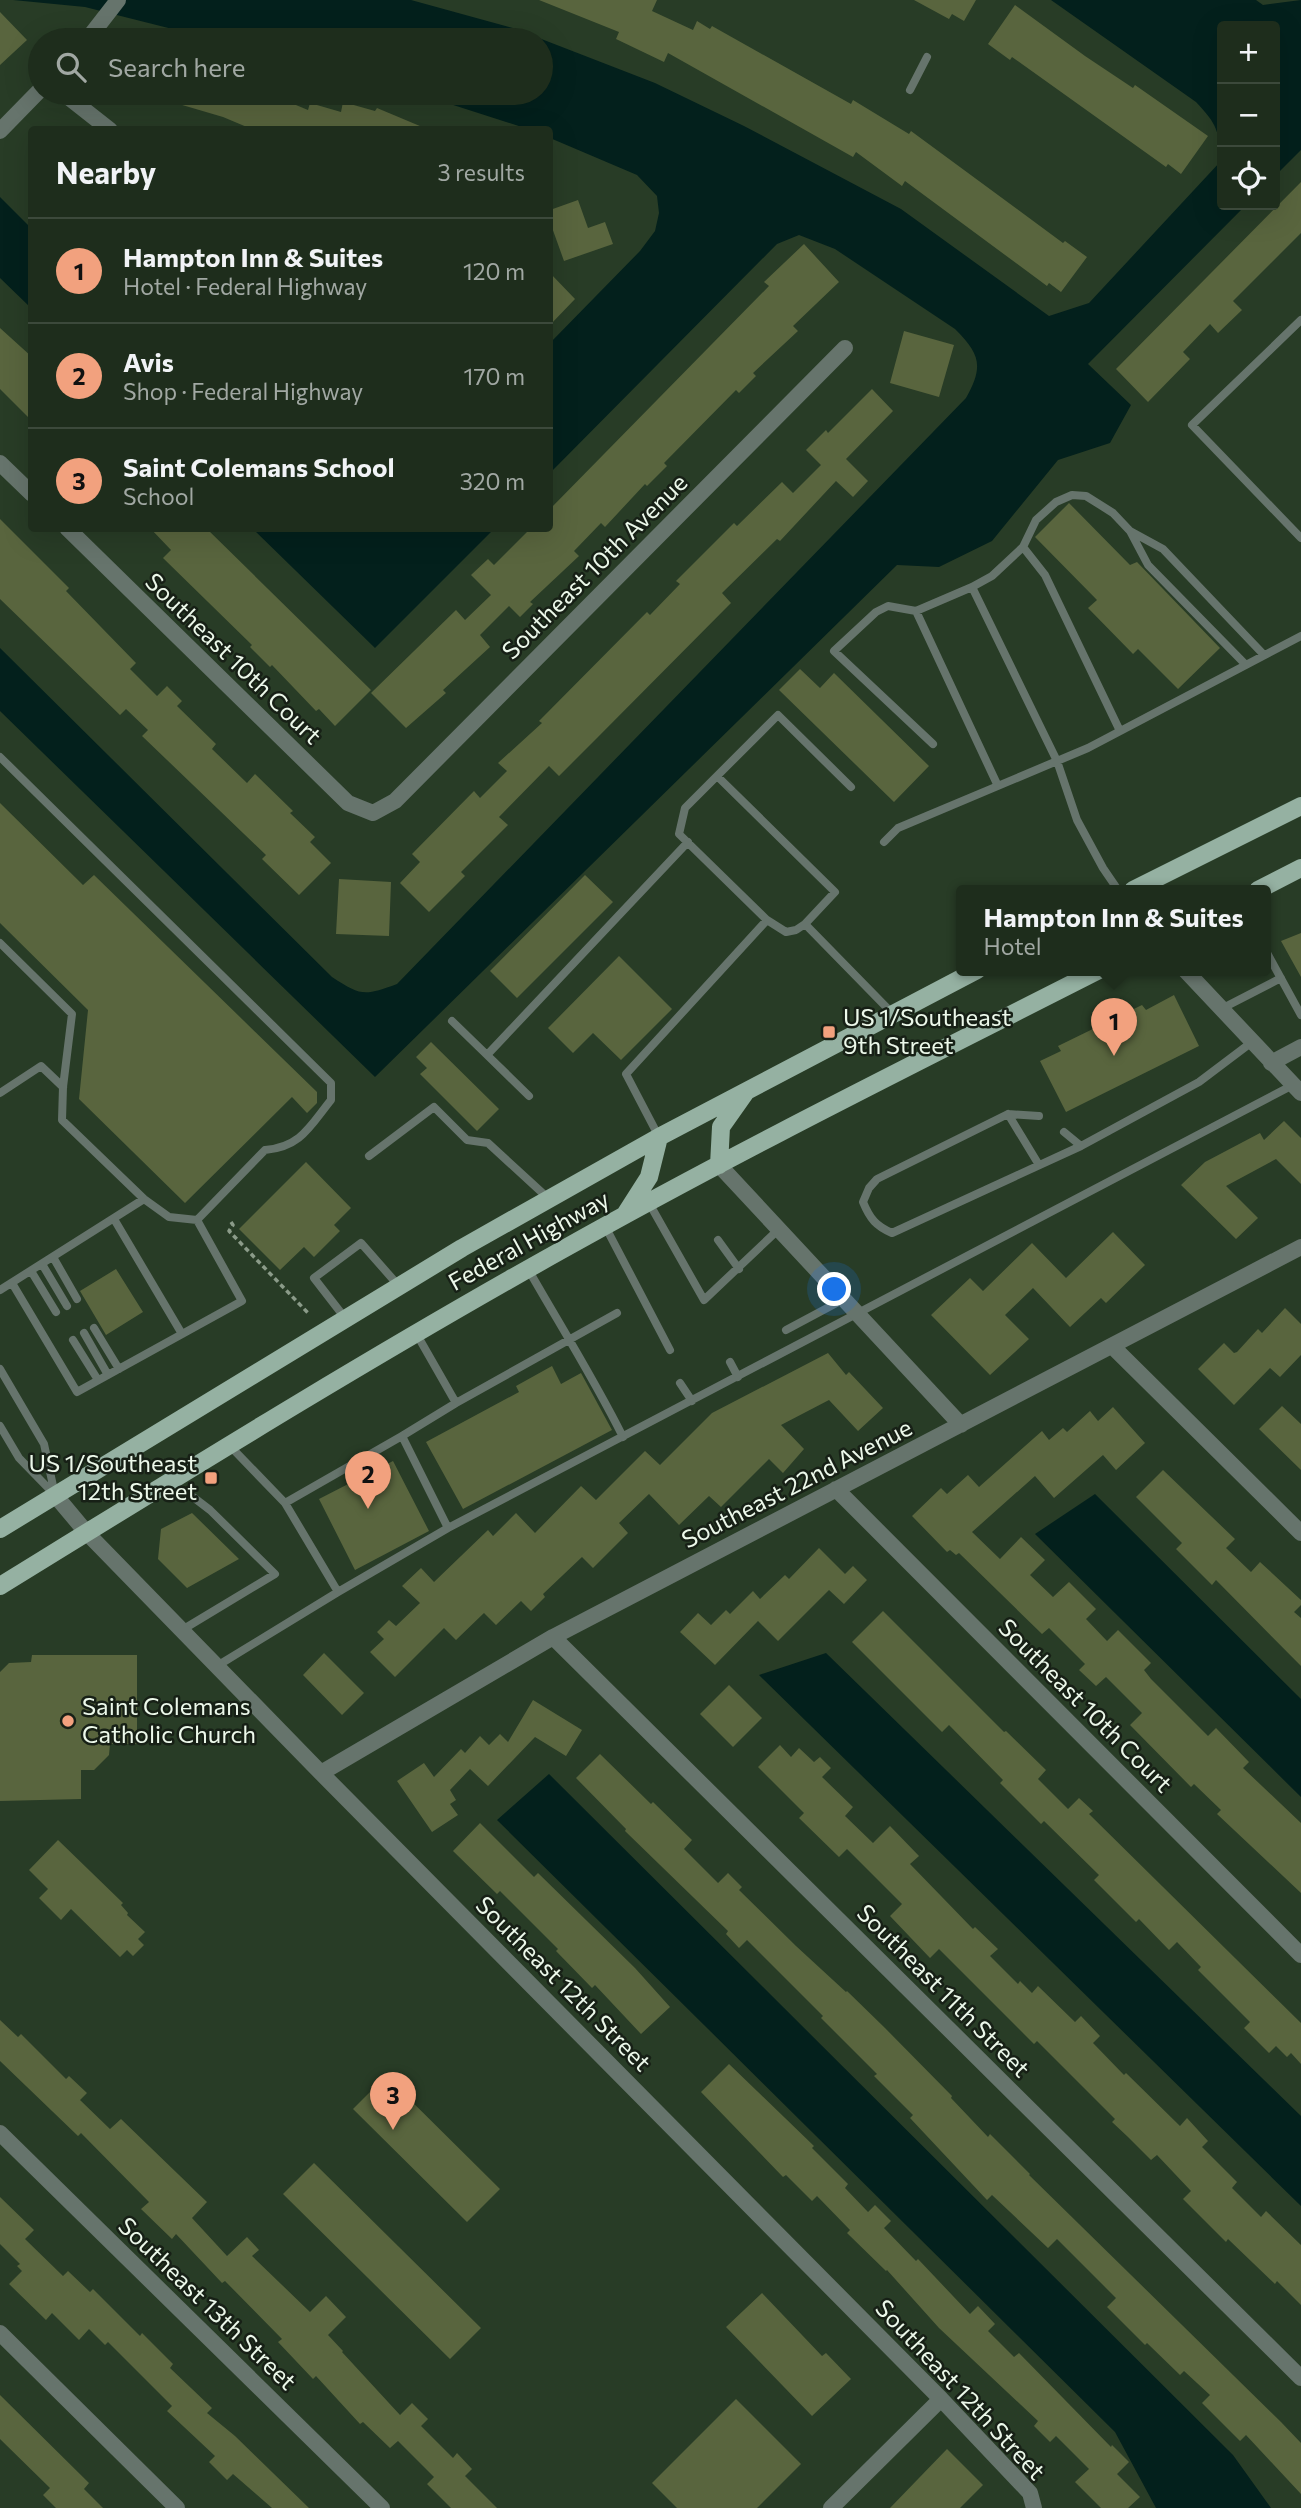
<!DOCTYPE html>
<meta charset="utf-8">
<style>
body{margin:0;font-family:Commissioner,sans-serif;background:#2b3929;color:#f1f3f6}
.controls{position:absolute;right:21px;top:21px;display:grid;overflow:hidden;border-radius:7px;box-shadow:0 7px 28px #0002}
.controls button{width:63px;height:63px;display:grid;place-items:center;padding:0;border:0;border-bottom:2px solid #3c493b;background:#1e2d1c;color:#f1f3f6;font:35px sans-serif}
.you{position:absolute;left:835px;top:1290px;width:24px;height:24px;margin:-18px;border:5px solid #fff;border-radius:50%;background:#1a73e8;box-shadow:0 0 0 10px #1a73e833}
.badge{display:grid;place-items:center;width:46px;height:46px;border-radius:50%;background:#f2a17e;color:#111;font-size:23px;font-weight:700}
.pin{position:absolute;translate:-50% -58px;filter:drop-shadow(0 2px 4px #0008)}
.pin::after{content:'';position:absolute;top:37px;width:24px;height:21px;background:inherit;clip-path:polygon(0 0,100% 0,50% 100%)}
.popup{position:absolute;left:956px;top:885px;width:315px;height:91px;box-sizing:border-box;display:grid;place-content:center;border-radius:7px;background:#1e2d1c;filter:drop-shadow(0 2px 5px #0005);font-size:23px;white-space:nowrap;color:#a1a8a3}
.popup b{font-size:26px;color:#f1f3f6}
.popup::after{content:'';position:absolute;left:50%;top:100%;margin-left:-14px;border:14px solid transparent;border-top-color:#1e2d1c}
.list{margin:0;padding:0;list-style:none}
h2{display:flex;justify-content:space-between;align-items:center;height:91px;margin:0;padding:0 28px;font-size:30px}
h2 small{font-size:23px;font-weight:400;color:#a1a8a3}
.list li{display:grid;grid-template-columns:46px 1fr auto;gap:21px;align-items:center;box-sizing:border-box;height:105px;padding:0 28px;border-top:2px solid #3c493b}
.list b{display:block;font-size:26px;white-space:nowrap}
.list p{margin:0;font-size:23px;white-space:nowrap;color:#a1a8a3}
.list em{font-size:23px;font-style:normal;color:#a1a8a3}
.icon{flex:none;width:38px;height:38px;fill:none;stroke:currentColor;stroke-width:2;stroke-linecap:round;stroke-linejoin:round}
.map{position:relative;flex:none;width:1301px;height:2508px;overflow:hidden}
.search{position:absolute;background:#1e2d1c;box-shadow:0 7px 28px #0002;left:28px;top:28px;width:525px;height:77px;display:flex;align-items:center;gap:18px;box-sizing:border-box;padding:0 24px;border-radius:38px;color:#a1a8a3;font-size:26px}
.panel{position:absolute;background:#1e2d1c;box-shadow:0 7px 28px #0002;left:28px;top:126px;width:525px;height:406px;border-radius:7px}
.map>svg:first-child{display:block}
.water{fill:#03201c}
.building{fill:#59653e}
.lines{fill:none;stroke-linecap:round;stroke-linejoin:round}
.path{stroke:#8b9b89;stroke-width:3.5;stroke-dasharray:5 3.5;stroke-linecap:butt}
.service{stroke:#66746c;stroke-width:8}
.minor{stroke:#66746c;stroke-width:16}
.primary{stroke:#95b1a2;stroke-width:18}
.poi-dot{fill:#f2a17e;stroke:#172016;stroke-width:2.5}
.labels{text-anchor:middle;stroke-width:5;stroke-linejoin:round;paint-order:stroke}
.street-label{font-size:24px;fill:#ecf8ea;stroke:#172016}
.poi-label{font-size:24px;fill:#ecf8ea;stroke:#172016;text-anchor:start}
</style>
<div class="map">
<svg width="1301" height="2508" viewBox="0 0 1301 2508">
<rect width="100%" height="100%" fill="#283c26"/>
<path class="water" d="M13,0H411L513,28L655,83L744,126L901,209L1049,316L1089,303L1220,162C1220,132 1217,124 1196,102L1051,0H1256L1263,5L1301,0V150L1275,176V26H1222V205H1246L1088,364L1131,405L1110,443L1058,460L992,541L939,567L897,565L375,1077L0,711V648L332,977C361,996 364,996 397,984L966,398C984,366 980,354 955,329L835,249L799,235L777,244L550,473V343L640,251L655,231L659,213L657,196L637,175L550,138V130L528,129L416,93H541V40H216L85,7Z
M0,197L31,228V308L0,278Z
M253,529H494L375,648Z
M1095,1494L1301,1699V1797L1035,1534Z
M826,1653L1301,2116V2206L759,1675Z
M549,1774L1233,2455L1271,2508H1156L1115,2432L497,1820Z"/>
<path class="building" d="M539,0H657L652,11L693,30L697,21L710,29L712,26L851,104L853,100L909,134L911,131L1063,243L1065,241L1087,257L1061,292L1049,283L1047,286L905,181L902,186L856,152L853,157L668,53L664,62L616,39L619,32Z
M914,0H976L964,21L952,14L949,19Z
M1015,5L1085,56L1133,88L1135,85L1208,136L1181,174L1168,164L1166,167L1012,57L1010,60L988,44Z
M0,12L27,40L0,65Z
M156,93H267L308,110L310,103L341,112L343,102L375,111L377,108L427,129L254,130L223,117L155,97Z
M1301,182V233L1233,301L1242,310L1218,333L1210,324L1183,352L1190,359L1148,402L1116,369Z
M578,200L588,228L605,222L613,244L564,261L550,222V210Z
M804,244L839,282L793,326L798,331L753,373L756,376L739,393L736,390L664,463L667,466L647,486L645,484L605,527L601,523L574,551L579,556L530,602L533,604L520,617L509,606L480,635L490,647L443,690L446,693L406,728L371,693L456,610L465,620L491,595L471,575L488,559L494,565L531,528H550V509L769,286L764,282Z
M550,273L575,299L550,325Z
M0,328L32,357V421L0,389Z
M904,331L954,345L939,397L890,383Z
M872,389L893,411L846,459L868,481L853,497L836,481L780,541L777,539L722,593L731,603L597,738L559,776L549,766L499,817L508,825L461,872L465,876L429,912L400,883L420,862L412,854L474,791L480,798L507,771L498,763L542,723L539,721L647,612L650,615L680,584L676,581L734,523L737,526L782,482L793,493L821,465L806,450L826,430L828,433Z
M1069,503L1130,565L1137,562L1220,648L1178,689L1138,649L1133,654L1088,608L1097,600L1035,537Z
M0,519L69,588L66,591L136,663L130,669L157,696L167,686L182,701L177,706L216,744L212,749L247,783L255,774L293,811L290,813L315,837L310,842L331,863L299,895L262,859L266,855L142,736L148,730L126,709L120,715L0,599Z
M150,528H206L371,690L335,726L319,709L316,711L272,665L270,667L250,647L252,645L163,558L171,550Z
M800,669L820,688L834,673L929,766L894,802L779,690Z
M0,803L83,885L94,875L317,1092V1103L307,1113L292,1097L185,1203L79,1099L88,1010L0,923Z
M585,875L613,902L517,998L490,971Z
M339,879L391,882L389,936L336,934Z
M1301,933V977L1281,941Z
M619,956L672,1009L621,1060L593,1033L573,1053L548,1028Z
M1174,995L1199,1046L1066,1112L1040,1061L1061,1051L1058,1046L1142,1005L1146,1010Z
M431,1042L499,1109L477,1131L420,1074L427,1068L416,1057Z
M1284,1121L1301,1138V1184L1276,1159L1226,1186L1258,1218L1236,1239L1181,1185L1205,1162L1260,1133L1264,1140Z
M306,1162L351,1208L334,1225L340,1231L314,1257L304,1247L280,1270L239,1229Z
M1113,1232L1145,1265L1106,1303L1101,1298L1070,1327L1033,1288L1005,1315L1029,1339L990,1375L931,1315L970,1278L983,1291L1032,1243L1066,1278Z
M116,1269L143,1312L106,1335L80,1291Z
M1285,1308L1301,1324V1355L1280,1377L1270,1368L1234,1405L1198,1369L1224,1343L1234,1353L1237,1352L1258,1329L1262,1333Z
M828,1353L846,1375L849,1372L883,1408L858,1431L829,1400L781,1425L804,1449L783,1473L769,1459L721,1507L709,1496L679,1525L649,1494L619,1523L628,1533L593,1568L582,1557L543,1594L545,1597L531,1611L521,1601L496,1625L484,1613L456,1640L444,1628L395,1677L370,1652L384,1639L377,1632L389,1620L396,1626L420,1603L402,1586L421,1568L434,1582L488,1530L493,1536L516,1513L535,1533L581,1486L596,1500L645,1451L660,1465L712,1413Z
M552,1366L561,1384L581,1373L612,1430L463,1509L426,1442L519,1392L516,1386Z
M1282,1406L1301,1424V1470L1259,1429Z
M1113,1407L1145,1443L1116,1470L1103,1455L1054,1498L1035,1476L972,1532L1000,1559L1021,1537L1045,1560L1030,1575L1053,1597L1069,1582L1096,1609L1086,1619L1107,1641L1118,1630L1151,1663L1144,1670L1151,1679L1208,1736L1216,1728L1249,1762L1243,1768L1301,1823V1893L1217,1814L1221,1810L1194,1784L1191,1787L1130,1725L1142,1713L1106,1677L1096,1686L1079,1670L1085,1664L1049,1628L1042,1634L959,1553L956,1555L950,1550L947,1552L912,1516L941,1488L947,1494L968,1475L979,1487L1042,1431L1049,1440L1063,1428L1067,1432L1090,1411L1098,1421Z
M393,1461L429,1531L355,1570L319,1499Z
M1163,1470L1235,1539L1226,1548L1251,1572L1260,1562L1301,1600V1605L1294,1612L1301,1618V1666L1216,1580L1212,1585L1176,1549L1182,1543L1136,1497Z
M192,1513L239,1559L187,1588L158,1559L161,1529Z
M819,1548L845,1574L853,1566L867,1580L844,1604L829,1590L778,1641L758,1621L715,1665L680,1632L698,1613L711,1625L726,1610L730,1614L753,1591L760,1599L785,1575L789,1579Z
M883,1611L1004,1732L1006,1731L1046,1770L1038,1779L1068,1809L1079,1798L1093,1811L1089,1814L1301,2023V2064L1291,2053L1287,2057L1276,2046L1269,2053L1244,2028L1250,2022L1198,1970L1201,1967L1177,1942L1169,1950L1139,1919L1136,1922L1094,1880L1099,1875L1044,1821L1041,1824L1000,1783L1003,1780L949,1725L942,1732L852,1642Z
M324,1653L364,1693L342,1715L303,1675Z
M32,1655H137V1744H110L109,1755L94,1770H81V1799L0,1801V1672L9,1663L31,1662Z
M729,1685L762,1718L733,1747L700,1714Z
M533,1700L582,1730L566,1756L535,1737L488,1786L470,1769L450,1790L456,1800L450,1804L458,1815L432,1832L397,1781L424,1763L434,1777L461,1749L465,1753L480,1736L489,1745L500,1734L508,1742Z
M780,1745L791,1757L799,1748L814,1762L820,1757L831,1768L822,1777L853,1807L845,1816L873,1843L890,1826L919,1856L910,1864L973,1929L975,1927L998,1949L990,1956L1018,1984L1020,1981L1032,1993L1038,1986L1075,2022L1081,2016L1100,2036L1093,2043L1124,2075L1126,2073L1180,2126L1187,2118L1208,2141L1202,2147L1237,2182L1232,2188L1261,2217L1266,2211L1301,2245V2305L1277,2281L1275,2284L1228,2239L1226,2242L1183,2199L1191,2191L1157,2155L1151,2160L1128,2137L1112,2122L1115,2119L1037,2041L1034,2044L939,1949L930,1958L890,1916L902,1904L847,1849L839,1857L799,1818L804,1813L758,1767Z
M600,1754L651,1804L653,1802L692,1840L684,1849L718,1883L728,1873L742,1887L739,1890L796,1946L846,1992L847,1991L885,2028L952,2096L951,2098L988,2137L990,2134L1030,2174L1029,2175L1281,2422L1301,2443V2494L1246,2435L1240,2441L1202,2403L1210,2395L1184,2371L1180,2375L1147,2343L1145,2345L1107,2307L1116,2298L1057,2239L1048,2248L992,2195L987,2200L910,2118L913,2115L874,2076L877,2074L821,2018L823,2016L747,1940L739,1948L726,1934L728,1931L625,1831L626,1829L576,1778Z
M480,1823L534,1877L538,1873L635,1968L670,2007L641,2034L595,1985L592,1988L556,1951L558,1949L500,1891L497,1894L453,1851Z
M58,1840L123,1903L121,1905L128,1913L127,1915L145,1932L138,1939L144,1945L133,1956L127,1950L120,1957L71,1909L61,1920L39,1898L48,1889L29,1870Z
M0,2020L18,2037L21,2034L66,2079L69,2076L87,2093L80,2100L110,2129L121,2119L207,2202L192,2218L227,2256L247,2237L259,2250L252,2256L310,2312L326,2296L346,2317L328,2335L343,2351L342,2352L400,2415L412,2403L428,2419L421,2426L453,2458L457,2453L472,2469L465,2476L497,2508H451L427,2484L434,2477L398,2441L390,2448L363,2422L360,2424L316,2376L313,2379L278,2342L282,2339L225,2281L222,2283L176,2234L172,2239L141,2209L149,2202L81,2133L78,2136L0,2061Z
M729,2064L814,2146L812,2148L848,2184L845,2188L868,2212L875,2205L891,2221L884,2228L916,2261L918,2259L970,2314L978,2306L995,2324L988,2331L1014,2357L1019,2353L1111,2447L1112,2445L1129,2462L1117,2474L1140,2497L1128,2508H1101L1075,2482L1089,2469L1056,2436L1050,2442L1034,2426L1038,2421L939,2328L887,2270L886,2271L847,2233L850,2230L817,2196L812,2201L786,2175L783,2177L701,2092Z
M386,2076L500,2189L467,2222L353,2109Z
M314,2163L481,2328L450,2359L283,2194Z
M0,2197L34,2230L25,2239L63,2276L68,2271L90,2292L93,2289L140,2336L142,2333L173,2364L170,2368L212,2408L207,2413L235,2436L309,2508H272L233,2474L227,2480L209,2462L215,2456L167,2411L172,2406L108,2342L105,2345L89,2329L79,2340L52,2313L46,2320L9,2284L22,2271L17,2266L20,2264L0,2244Z
M762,2293L822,2356L826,2353L851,2379L812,2416L726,2327Z
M0,2395L89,2483L84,2489L103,2508H56L43,2495L50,2488L0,2439Z
M736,2399L801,2464L757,2508H677L652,2483Z
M947,2449L983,2485L960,2508H890Z"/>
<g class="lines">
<path class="path" d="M231,1222L233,1225L229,1231L309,1314"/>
<path class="service" d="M910,90L927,57
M1301,320L1192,425L1301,538
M1130,531L1163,549L1264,655
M972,587L1057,761L1077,820L1103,868L1118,890
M916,611L997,784
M1120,731L1045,575L1023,547L1036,520L1056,502L1072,495L1086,496L1113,513L1130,531L1148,565L1246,665
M933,744L834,651L876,612L888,606L916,611L972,587L992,576L1023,547
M0,757L331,1083V1100C310,1126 301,1147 265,1150L197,1220L169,1217L144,1199L62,1120L63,1087L72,1014L0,943
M717,776L835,892L805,924
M884,842L898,828L1088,748L1301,636
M767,920L679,834L685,808L778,715L851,787
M1266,951L1301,1015
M1221,1009L1281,978
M452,1021L487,1055
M0,1093L41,1066L63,1087
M529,1096L487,1055L688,842
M1008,1114L1039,1165
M1039,1116L1008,1114L877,1179L869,1188L863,1202C870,1219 876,1226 892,1233L1081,1146L1199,1082L1252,1042
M1064,1132L1081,1146
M659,1137L626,1074L767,920L786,932L796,930L805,924L893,1014
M369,1156L434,1107L467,1140L488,1143L549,1199
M649,1203L704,1300L779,1229
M114,1219L182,1334
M605,1226L670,1350
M718,1240L739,1269
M53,1257L77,1299
M42,1264L67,1306
M528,1269C560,1325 594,1379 623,1437
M31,1271L56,1312
M12,1283L77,1392L242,1301L197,1220
M0,1290L144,1199
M345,1318L314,1278L361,1243L398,1285
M94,1328L119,1369
M786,1330L844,1299
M84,1333L108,1375
M416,1333L456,1403
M73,1340L98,1380
M730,1362L738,1377
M0,1369L44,1444L55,1495
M680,1383L692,1401
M0,1426L19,1458L55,1495
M402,1436L456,1403L617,1313
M230,1446L285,1503L338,1592
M163,1486L193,1497L210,1510L275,1574L182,1630
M285,1503L402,1436L448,1528
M217,1666L338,1592L448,1528L1293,1085"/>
<path class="minor" d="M87,40L118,0
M63,93L110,130
M0,131L40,90
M0,463L32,494
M67,528L348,803L373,813L395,801L845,348
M1185,970L1301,1093
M1271,1063L1301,1047
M719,1165L961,1425
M1113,1347L1301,1533
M836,1489L1301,1955
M55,1495L86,1532L321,1773L941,2399L1030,2493L1034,2508
M553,1637L1301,2378
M321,1773L553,1637L1301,1247
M0,2133L382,2508
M0,2333L177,2508
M831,2508L941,2399"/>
<path class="primary" d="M1133,890L1301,806
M1258,890L1301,868
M719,1165L721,1127L745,1093
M626,1213L649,1177L659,1137
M0,1529L462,1248L659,1137L977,970
M0,1586C185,1472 370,1357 560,1251C736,1152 918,1062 1099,970"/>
</g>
<g class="poi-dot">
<rect x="822" y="1025" width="14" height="14" rx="3.5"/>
<rect x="204" y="1471" width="14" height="14" rx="3.5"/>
<circle cx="68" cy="1721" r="7"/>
</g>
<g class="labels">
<g class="street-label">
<text transform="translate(595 567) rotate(-45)" y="8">Southeast 10th Avenue</text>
<text transform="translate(233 659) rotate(44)" y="8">Southeast 10th Court</text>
<text transform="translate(529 1241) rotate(-29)" y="8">Federal Highway</text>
<text transform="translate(797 1484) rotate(-27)" y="8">Southeast 22nd Avenue</text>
<text transform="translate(1085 1706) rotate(45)" y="8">Southeast 10th Court</text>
<text transform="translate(563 1984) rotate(45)" y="8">Southeast 12th Street</text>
<text transform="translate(943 1991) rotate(45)" y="8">Southeast 11th Street</text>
<text transform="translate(207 2304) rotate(44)" y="8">Southeast 13th Street</text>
<text transform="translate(960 2390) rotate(47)" y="8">Southeast 12th Street</text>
</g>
<g class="poi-label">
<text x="843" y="1026">US 1/Southeast<tspan x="843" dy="28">9th Street</tspan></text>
<text x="197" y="1472" text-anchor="end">US 1/Southeast<tspan x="197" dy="28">12th Street</tspan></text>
<text x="82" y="1715">Saint Colemans<tspan x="82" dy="28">Catholic Church</tspan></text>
</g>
</g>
</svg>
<div class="controls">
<button>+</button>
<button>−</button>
<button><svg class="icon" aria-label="locate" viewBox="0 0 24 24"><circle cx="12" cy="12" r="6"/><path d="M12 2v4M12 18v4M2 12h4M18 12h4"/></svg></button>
</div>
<div class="you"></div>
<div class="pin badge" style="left:1114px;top:1056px">1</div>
<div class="popup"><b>Hampton Inn &amp; Suites</b>Hotel</div>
<div class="pin badge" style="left:368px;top:1509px">2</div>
<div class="pin badge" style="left:393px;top:2130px">3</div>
<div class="search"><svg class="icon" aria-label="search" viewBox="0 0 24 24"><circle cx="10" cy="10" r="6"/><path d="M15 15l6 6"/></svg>Search here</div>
<section class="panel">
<h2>Nearby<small>3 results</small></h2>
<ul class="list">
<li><span class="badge">1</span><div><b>Hampton Inn &amp; Suites</b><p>Hotel · Federal Highway</p></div><em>120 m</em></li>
<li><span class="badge">2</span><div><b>Avis</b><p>Shop · Federal Highway</p></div><em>170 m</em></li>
<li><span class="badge">3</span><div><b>Saint Colemans School</b><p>School</p></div><em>320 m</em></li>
</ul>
</section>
</div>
